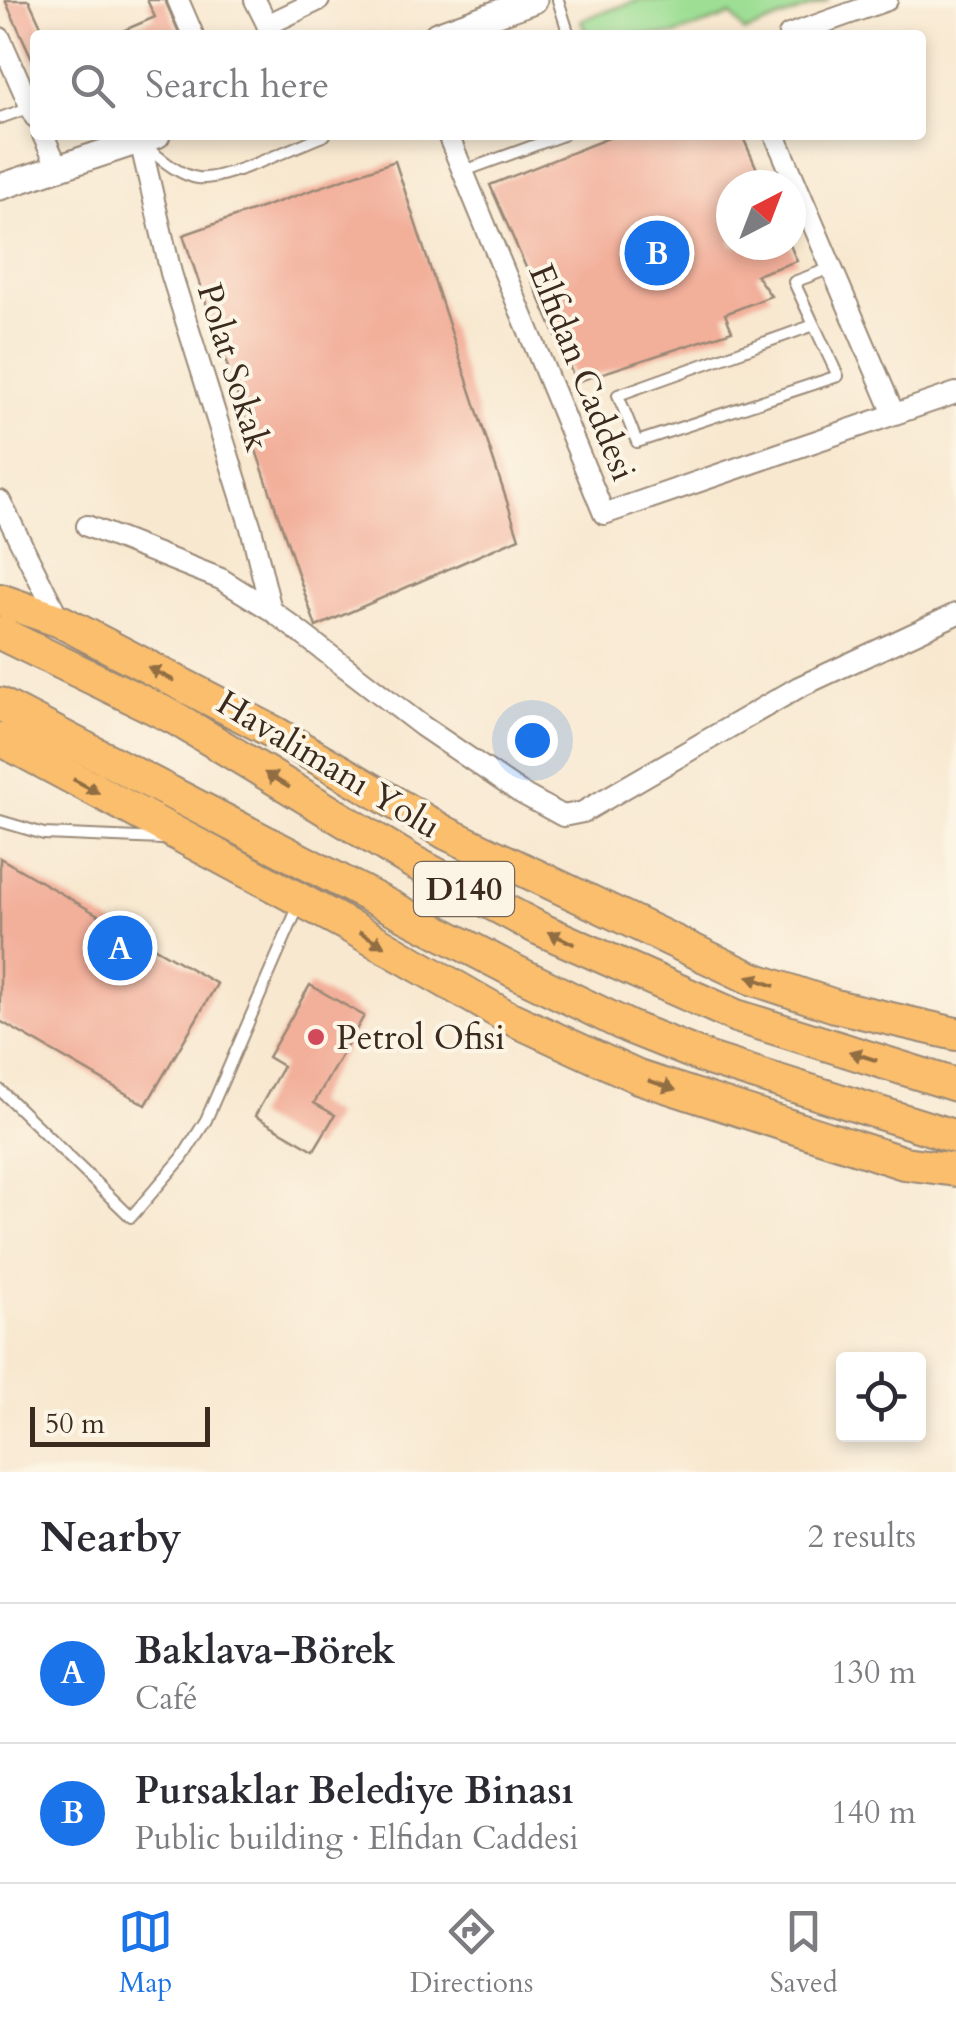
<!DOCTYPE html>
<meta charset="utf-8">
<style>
body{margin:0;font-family:Cardo,serif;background:#f2f2f3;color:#2b2b33}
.controls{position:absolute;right:30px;bottom:30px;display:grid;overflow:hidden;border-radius:10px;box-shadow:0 5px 15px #0003}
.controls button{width:90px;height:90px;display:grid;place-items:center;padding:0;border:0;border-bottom:2px solid #e1e1e2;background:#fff;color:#2b2b33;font:50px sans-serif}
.compass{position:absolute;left:716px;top:170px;width:90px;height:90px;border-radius:50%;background:#fff;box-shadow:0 5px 15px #0003;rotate:42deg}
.scale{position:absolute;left:30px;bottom:25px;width:180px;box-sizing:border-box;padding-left:10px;border:5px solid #3b2a1e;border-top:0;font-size:28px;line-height:35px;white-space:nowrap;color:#3b2a1e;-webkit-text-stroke:8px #fcf5e5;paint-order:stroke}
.you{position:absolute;left:532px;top:740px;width:35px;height:35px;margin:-25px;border:8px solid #fff;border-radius:50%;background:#1a73e8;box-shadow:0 0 0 15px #1a73e833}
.badge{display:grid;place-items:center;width:65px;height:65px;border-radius:50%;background:#1a73e8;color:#fff;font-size:32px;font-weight:700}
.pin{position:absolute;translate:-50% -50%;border:5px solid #fff;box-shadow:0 2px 10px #0006}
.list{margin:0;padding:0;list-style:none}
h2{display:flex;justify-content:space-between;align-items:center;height:130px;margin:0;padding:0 40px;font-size:42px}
h2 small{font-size:32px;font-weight:400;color:#7c7c81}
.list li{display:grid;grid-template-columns:65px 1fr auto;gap:30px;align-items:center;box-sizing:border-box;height:140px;padding:0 40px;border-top:2px solid #e1e1e2}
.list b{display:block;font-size:38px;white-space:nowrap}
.list p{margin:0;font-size:32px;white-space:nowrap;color:#7c7c81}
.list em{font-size:32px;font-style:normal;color:#7c7c81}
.icon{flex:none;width:55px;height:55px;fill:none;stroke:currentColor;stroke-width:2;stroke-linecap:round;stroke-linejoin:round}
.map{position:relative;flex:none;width:956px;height:1472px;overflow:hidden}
.search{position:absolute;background:#fff;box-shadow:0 5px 15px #0003;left:30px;right:30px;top:30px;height:110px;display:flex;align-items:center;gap:25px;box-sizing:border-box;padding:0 35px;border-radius:10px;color:#7c7c81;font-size:38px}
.sheet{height:410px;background:#fff}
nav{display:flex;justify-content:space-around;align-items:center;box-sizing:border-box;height:140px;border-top:2px solid #e1e1e2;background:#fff;font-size:28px;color:#7c7c81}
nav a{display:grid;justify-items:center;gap:5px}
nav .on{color:#1a73e8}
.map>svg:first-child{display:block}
.green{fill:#9dde94;stroke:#6c8459;stroke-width:2.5}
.building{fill:#f2af9a}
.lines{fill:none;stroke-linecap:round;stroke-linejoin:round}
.service-casing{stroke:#9a8977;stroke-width:14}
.minor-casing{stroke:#9a8977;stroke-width:24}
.tertiary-casing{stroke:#9a8977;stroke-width:29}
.trunk-casing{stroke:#9a8977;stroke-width:36}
.service{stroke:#fff;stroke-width:10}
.minor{stroke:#fff;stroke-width:20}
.tertiary{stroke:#fff;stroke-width:25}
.trunk{stroke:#fabe6d;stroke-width:32}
.oneway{fill:#916d42}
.poi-dot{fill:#d1495b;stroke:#fcf5e5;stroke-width:4}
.labels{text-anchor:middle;stroke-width:8;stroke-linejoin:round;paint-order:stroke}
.shield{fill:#fcf5e5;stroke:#75675a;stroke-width:2.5}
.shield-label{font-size:32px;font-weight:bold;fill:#3b2a1e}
.street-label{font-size:35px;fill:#3b2a1e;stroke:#fcf5e5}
.poi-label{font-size:35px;fill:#3b2a1e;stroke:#fcf5e5;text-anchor:start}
</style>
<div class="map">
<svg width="956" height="1472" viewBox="0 0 956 1472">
<rect width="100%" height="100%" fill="#fcf5e5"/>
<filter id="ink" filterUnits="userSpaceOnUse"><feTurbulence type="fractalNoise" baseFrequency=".01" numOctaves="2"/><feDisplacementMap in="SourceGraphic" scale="20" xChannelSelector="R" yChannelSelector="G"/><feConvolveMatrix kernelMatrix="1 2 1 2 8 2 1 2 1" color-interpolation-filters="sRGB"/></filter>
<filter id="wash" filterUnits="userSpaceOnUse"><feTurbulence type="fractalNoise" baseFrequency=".0048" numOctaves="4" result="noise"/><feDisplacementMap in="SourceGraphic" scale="40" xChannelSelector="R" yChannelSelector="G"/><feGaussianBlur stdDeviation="2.25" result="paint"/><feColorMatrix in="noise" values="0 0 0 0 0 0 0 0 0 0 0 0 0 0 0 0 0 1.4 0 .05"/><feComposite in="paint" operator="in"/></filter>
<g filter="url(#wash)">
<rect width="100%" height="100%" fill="#f8e8d0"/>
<path class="green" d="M639,0H829L745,32L731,15L674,35H587L581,20Z"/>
<g id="blocks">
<path class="building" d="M5,0H29L45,35H35V65Z
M147,0H165L180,35H113L155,17Z
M616,135H742L764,185H731V245H790L797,261L756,275L771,296L725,314L732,331L576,382L490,185Z
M395,161L519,538L316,627L183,235Z
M0,858L217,984L146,1105L0,1021Z
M310,985L364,1016L314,1103L335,1115L314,1150L255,1116L283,1066L268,1057Z"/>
</g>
</g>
<g filter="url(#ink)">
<use href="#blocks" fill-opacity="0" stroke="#9a8977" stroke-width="2.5"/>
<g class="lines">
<g class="service-casing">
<path id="service" d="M558,0L569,35
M0,118L31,107
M144,145C159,157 178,175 198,178C225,181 296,146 325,135
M464,171L563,135
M814,325L838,376L637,442L618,395L814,325L794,282L831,268
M0,821L44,834L162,839
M0,1090L131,1217L182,1158L206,1120L299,905"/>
</g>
<g class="minor-casing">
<path id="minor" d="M178,0L193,35
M255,0L272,34
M267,25L319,0
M789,35L887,0
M0,38L35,117
M43,135L59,170
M448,135L604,514L956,393
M775,135L894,414
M140,141L171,273L251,528L271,610
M0,501L60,621
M87,526L221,579L271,610L422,726L519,792L563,816L583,812L799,687L956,614"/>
</g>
<g class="tertiary-casing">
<path id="tertiary" d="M437,35L534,0
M0,187L157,135"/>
</g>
<g class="trunk-casing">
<path id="trunk" d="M0,600L60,621L277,734L446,833L751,978L835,1006L956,1034
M0,633L175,718L413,862L540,929L736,1016L956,1085
M0,704L518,973L629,1027L709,1059L956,1137
M0,739L351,927L506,1016L638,1077L904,1163L956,1170"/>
</g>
<use href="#service" class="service"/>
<use href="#minor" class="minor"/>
<use href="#tertiary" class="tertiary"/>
<use href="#trunk" class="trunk"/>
</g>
<defs><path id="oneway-solid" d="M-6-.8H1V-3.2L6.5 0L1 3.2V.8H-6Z" transform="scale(2.5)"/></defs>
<g class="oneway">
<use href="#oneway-solid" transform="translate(161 674) rotate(-153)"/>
<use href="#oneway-solid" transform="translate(277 780) rotate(-149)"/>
<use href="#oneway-solid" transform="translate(86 786) rotate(28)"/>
<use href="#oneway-solid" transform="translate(561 938) rotate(-155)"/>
<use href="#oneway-solid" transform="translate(372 939) rotate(30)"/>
<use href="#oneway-solid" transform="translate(761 981) rotate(-160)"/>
<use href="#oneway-solid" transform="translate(863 1056) rotate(-162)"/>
<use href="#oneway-solid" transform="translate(662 1085) rotate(19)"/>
</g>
</g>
<circle class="poi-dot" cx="316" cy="1037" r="10"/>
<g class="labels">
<rect class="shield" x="414" y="862" width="100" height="54" rx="8"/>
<g class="shield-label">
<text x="464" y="900">D140</text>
</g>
<g class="street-label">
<text transform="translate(234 367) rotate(73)" y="12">Polat Sokak</text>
<text transform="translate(583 372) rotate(68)" y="12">Elfidan Caddesi</text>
<text transform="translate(329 764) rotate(31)" y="12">Havalimanı Yolu</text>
</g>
<g class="poi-label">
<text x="336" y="1049">Petrol Ofisi</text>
</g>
</g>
</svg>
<div class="controls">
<button><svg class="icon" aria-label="locate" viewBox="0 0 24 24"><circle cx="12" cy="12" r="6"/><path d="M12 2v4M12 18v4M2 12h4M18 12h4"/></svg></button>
</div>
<svg class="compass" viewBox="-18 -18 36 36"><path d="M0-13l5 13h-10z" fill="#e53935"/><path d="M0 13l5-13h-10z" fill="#7c7c81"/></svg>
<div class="scale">50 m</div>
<div class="you"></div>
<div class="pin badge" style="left:120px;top:948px">A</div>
<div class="pin badge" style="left:657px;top:253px">B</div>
<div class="search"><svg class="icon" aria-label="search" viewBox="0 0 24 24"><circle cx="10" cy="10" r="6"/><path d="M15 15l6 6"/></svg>Search here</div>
</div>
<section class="sheet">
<h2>Nearby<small>2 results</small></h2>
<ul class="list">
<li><span class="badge">A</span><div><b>Baklava-Börek</b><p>Café</p></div><em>130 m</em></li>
<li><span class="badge">B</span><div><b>Pursaklar Belediye Binası</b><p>Public building · Elfidan Caddesi</p></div><em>140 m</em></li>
</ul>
</section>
<nav>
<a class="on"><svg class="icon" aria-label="map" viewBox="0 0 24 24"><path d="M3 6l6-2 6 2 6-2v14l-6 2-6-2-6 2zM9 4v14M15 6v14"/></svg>Map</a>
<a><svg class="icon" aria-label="directions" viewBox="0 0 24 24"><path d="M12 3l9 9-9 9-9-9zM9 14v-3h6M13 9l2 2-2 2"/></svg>Directions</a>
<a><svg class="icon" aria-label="saved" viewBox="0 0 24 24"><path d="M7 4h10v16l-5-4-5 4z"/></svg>Saved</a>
</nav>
